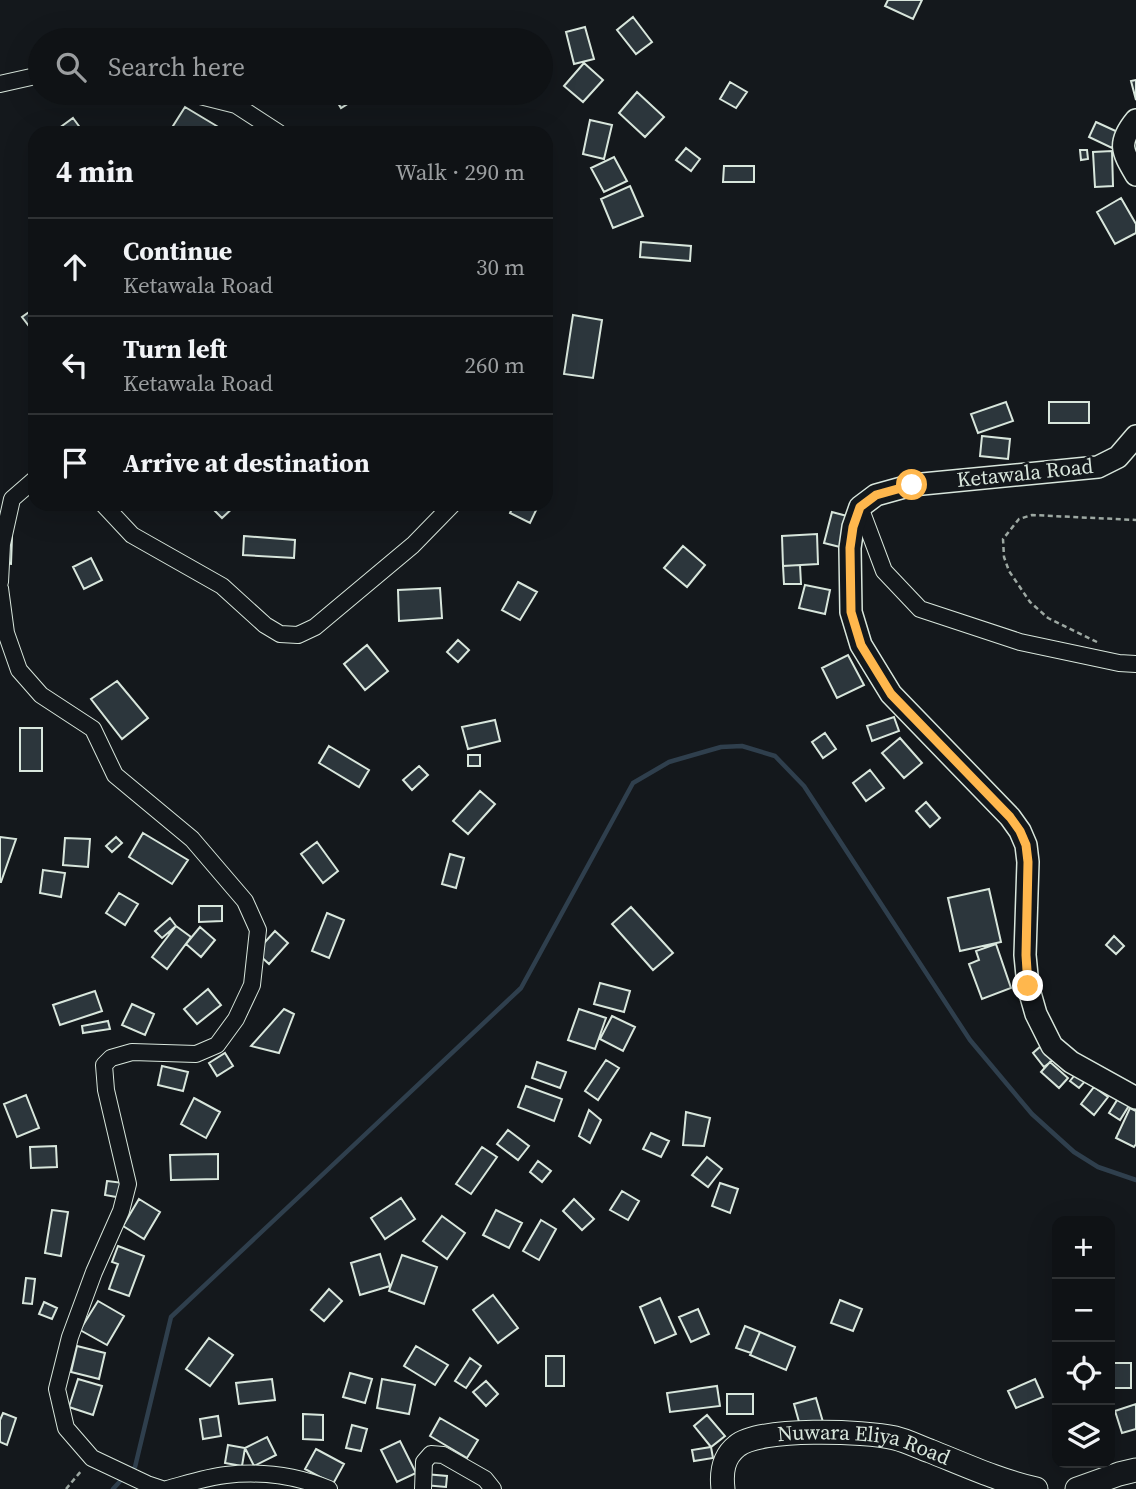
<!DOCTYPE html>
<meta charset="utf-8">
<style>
body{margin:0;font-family:"Source Serif 4",serif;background:#181b1e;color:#f1f3f6}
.controls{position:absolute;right:21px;bottom:21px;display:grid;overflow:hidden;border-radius:14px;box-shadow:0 7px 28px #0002}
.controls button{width:63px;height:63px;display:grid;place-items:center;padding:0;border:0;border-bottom:2px solid #2f3234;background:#0f1215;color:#f1f3f6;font:35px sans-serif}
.stop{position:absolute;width:21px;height:21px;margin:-16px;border:5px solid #ffb74d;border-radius:50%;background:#fff}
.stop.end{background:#ffb74d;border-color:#fff;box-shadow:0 2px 7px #0008}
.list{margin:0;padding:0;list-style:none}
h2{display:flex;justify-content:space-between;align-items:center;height:91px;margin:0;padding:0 28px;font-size:30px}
h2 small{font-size:23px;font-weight:400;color:#9b9ea0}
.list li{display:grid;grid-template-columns:46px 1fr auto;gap:21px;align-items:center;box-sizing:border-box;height:98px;padding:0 28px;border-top:2px solid #2f3234}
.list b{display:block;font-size:26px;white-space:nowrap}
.list p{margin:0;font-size:23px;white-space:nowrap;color:#9b9ea0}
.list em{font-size:23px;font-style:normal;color:#9b9ea0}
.icon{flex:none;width:38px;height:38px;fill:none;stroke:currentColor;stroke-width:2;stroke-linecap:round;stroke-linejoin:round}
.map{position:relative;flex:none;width:1136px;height:1489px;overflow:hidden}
.search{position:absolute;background:#0f1215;box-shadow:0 7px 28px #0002;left:28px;top:28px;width:525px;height:77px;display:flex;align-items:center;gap:18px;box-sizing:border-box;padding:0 24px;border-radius:38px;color:#9b9ea0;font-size:26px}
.panel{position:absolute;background:#0f1215;box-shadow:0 7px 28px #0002;left:28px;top:126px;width:525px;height:385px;border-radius:21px}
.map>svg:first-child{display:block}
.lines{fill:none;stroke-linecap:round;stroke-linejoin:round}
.stream{stroke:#2f3f4d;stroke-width:4.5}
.building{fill:#2c363c;stroke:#d8e6dc;stroke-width:2}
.minor-casing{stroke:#d8e6dc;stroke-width:18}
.major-casing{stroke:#d8e6dc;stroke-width:24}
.highway-casing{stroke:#d8e6dc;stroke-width:25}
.path{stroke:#9da8a2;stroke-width:2.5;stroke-dasharray:5 3.5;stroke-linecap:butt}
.minor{stroke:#14181c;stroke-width:16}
.major{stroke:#14181c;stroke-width:21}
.highway{stroke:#14181c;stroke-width:23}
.route{stroke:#ffb74d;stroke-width:9}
.labels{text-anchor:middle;stroke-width:5;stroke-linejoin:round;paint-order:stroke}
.street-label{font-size:21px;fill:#d8e6dc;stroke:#14181c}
</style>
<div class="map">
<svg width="1136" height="1489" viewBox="0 0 1136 1489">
<rect width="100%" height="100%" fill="#14181c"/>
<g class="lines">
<path class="stream" d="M131,1471L135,1467L171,1317L521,988L633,783L669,762L721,747L742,746L775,756L804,786L970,1040L1032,1114L1074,1152L1098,1167L1136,1180
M113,1489L124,1477"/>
</g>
<path class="building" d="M888,0H922L913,19L885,6Z
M633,17L652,42L636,54L617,30Z
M585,27L594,59L574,64L566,32Z
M584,63L603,80L583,102L564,86Z
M1136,80V100L1131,81Z
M730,82L747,92L736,108L720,99Z
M637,92L664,117L645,137L619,113Z
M332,93H350L354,100L341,108Z
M185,107L220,128L217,133H184L173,126Z
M73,118L84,133H57L55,131Z
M590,120L612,125L604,159L583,154Z
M1096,122L1120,133L1112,148L1089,137Z
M686,148L700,159L691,171L676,160Z
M1080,150H1087L1088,159L1081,160Z
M1112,151L1113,186L1095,187L1093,152Z
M614,157L627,181L604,192L591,168Z
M724,166H754V182H723Z
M630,186L643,216L613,228L601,199Z
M1121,198L1136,224V233L1115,244L1097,212Z
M641,242L691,246L690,261L640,257Z
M35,308V334L22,317Z
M573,315L602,320L593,378L564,374Z
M1006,402L1013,421L978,433L971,414Z
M1049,402H1089V423H1049Z
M982,436L1010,439L1008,459L980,456Z
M208,504H237L222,518Z
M514,504H539L530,523L510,513Z
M832,512L847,516L840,547L824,543Z
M817,534L818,564L783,566L782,536Z
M244,536L295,540L294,558L243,555Z
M0,537H12L11,564L0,563Z
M683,546L705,565L687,587L664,568Z
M91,558L102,580L84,589L73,567Z
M800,565L801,584H784L783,566Z
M518,582L537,592L520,620L502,610Z
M805,585L830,590L825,614L799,608Z
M440,588L442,618L399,621L398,590Z
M458,640L469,650L458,662L447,652Z
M367,645L388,671L365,690L344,664Z
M848,655L864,685L837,698L822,668Z
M117,681L148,718L122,739L91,699Z
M894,717L899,731L872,741L867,726Z
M495,720L500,741L468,749L462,727Z
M20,728H42V771H20Z
M825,733L836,749L823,758L812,742Z
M900,738L922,763L904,778L882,753Z
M329,746L369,770L359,787L319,763Z
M468,755H480V766H468Z
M419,766L428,775L412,790L403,780Z
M870,770L884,788L866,801L853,783Z
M480,791L495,804L468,834L453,821Z
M926,802L940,818L930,827L916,811Z
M143,833L188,860L172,884L129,857Z
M0,837L16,839L1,882H0Z
M116,837L122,843L112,852L106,846Z
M65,838L90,839L88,867L63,865Z
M317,842L338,871L323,883L301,854Z
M450,854L464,858L456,888L442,884Z
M43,870L65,873L61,897L40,893Z
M989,889L1001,942L960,951L948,898Z
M119,893L138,904L125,925L106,913Z
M199,906H222V921L199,922Z
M631,907L673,953L653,970L612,924Z
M327,913L344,920L329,958L312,951Z
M170,918L176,926L162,938L155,931Z
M176,926L191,937L167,969L152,957Z
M200,927L215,940L201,957L186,944Z
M275,931L288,943L269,964L256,952Z
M1114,936L1124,946L1116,954L1106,945Z
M996,944L1011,988L982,999L969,964L979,960L976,951Z
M600,983L630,991L624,1012L594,1004Z
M208,989L221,1005L197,1024L184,1009Z
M95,991L102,1011L60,1025L53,1005Z
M132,1004L154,1014L145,1035L122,1025Z
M284,1009L294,1014L279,1053L251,1046Z
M579,1009L606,1018L595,1049L568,1040Z
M612,1016L635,1027L623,1051L600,1039Z
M108,1021L110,1029L83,1033L82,1026Z
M1041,1046L1053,1060L1044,1067L1033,1053Z
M225,1053L233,1066L217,1076L209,1063Z
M606,1060L619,1068L598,1100L585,1091Z
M537,1062L566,1072L560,1088L532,1078Z
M1050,1062L1068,1078L1059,1088L1041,1072Z
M162,1066L188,1072L183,1091L158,1085Z
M1078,1071L1087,1079L1079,1088L1070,1081Z
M526,1086L562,1099L554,1121L518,1107Z
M1094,1087L1108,1097L1094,1115L1081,1104Z
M26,1095L39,1128L17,1137L4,1104Z
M1119,1097L1130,1104L1120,1120L1109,1113Z
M194,1098L220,1112L206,1138L181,1124Z
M1130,1108L1136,1111V1144L1134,1147L1116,1138Z
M589,1110L601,1120L590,1143L579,1136Z
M686,1112L710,1118L704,1146L683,1145Z
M508,1130L529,1146L518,1160L497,1144Z
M651,1133L669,1141L661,1157L643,1149Z
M56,1146L57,1167L31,1168L30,1147Z
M482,1147L497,1157L471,1194L456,1184Z
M218,1154V1179L171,1180L170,1155Z
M707,1157L722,1169L708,1187L692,1175Z
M538,1161L551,1171L542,1182L530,1172Z
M107,1181L124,1183L122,1198L105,1195Z
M720,1183L738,1189L730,1213L712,1206Z
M622,1191L639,1201L628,1220L610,1210Z
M401,1198L415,1219L385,1239L371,1218Z
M139,1199L160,1212L144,1239L123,1226Z
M574,1199L594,1219L582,1230L563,1211Z
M52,1210L68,1212L61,1256L45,1253Z
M496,1210L522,1223L509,1248L483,1235Z
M442,1216L465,1233L447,1259L423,1241Z
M541,1220L556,1229L539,1260L523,1251Z
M118,1246L144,1256L129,1296L109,1289L118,1264L112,1262Z
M380,1254L390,1286L360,1295L351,1263Z
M402,1255L437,1267L424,1304L389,1291Z
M26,1278L35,1279L32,1304L23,1303Z
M329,1289L342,1301L324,1321L311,1310Z
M493,1295L518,1328L498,1343L473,1310Z
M660,1298L676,1334L655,1343L640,1307Z
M840,1300L862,1309L853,1331L831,1323Z
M98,1301L124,1316L107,1345L80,1330Z
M44,1302L57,1308L52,1319L39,1314Z
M698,1309L709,1334L691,1342L679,1317Z
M745,1326L760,1332L751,1353L736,1348Z
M760,1332L795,1347L786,1370L750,1355Z
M209,1338L233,1355L210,1386L186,1369Z
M77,1346L105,1353L99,1379L71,1372Z
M416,1346L448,1365L435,1385L404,1366Z
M546,1356H564V1386H546Z
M470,1358L481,1366L466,1388L455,1381Z
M1112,1363H1131V1388H1112Z
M350,1373L372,1379L365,1403L343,1397Z
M78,1379L102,1386L93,1415L69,1407Z
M272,1379L275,1400L239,1404L236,1383Z
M382,1379L415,1385L409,1414L377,1408Z
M1035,1379L1043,1397L1016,1408L1008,1391Z
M486,1381L498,1394L486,1406L473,1392Z
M717,1386L720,1406L670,1412L667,1393Z
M727,1394H753V1414H727Z
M816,1398L823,1422L801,1429L794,1404Z
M1136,1404V1429L1122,1433L1115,1411Z
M3,1413L16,1418L7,1445L0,1442V1420Z
M303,1414L323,1415V1440L303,1439Z
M707,1415L725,1436L711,1447L694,1426Z
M218,1416L221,1436L203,1439L200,1419Z
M440,1418L478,1440L467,1458L430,1436Z
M352,1425L367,1429L361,1451L346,1448Z
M267,1437L276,1455L254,1466L245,1448Z
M400,1441L416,1473L397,1482L381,1450Z
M228,1445L245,1448L242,1466L225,1463Z
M711,1447L713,1458L694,1461L692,1450Z
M316,1449L344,1464L333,1484L305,1469Z
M425,1474L447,1476L446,1487L424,1485Z"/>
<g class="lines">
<g class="minor-casing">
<path id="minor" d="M0,84L40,75
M188,93L236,105L279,133
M103,504L132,535L222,586L265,625L280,634L298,635L315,627L413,545L453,504
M860,507L884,571L920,609L1020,642L1119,663L1136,664
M0,582L2,544L12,499L35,479
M0,588L6,633L19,670L41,695L93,729L115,775L192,839L245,901L258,930L252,985L236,1019L217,1045L196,1054L132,1052L111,1058L104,1065L106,1090L128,1184L121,1211L94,1272L70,1337L57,1389L66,1428L92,1458L147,1484L162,1489
M167,1489C186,1484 207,1477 226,1475C261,1471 297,1476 329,1489
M423,1489L424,1462L431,1454L443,1455L485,1479L493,1489"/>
</g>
<g class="major-casing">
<path id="major" d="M1136,120C1117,143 1122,151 1136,175
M1136,436L1118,457L1098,467L912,485L876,495L860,507L853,527L850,548L851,612L861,645L891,694L1010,817L1020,831L1026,845L1028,862L1025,955L1028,986L1036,1014L1052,1046L1071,1062L1136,1098"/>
</g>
<g class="highway-casing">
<g id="highway">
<path id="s1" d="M723,1489C721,1472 723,1457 737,1446C760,1427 865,1431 895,1438C907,1441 919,1447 930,1451C965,1465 1000,1481 1036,1489"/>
<path d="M1077,1489L1119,1474L1136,1470"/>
</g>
</g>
<path class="path" d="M1097,642L1048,618L1030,602L1009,571L1004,557L1003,539L1019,519L1032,515L1136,520
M66,1489L82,1470"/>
<use href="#minor" class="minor"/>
<use href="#major" class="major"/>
<use href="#highway" class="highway"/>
</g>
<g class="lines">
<path class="route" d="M912,485L876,495L860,507L853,527L850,548L851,612L861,645L891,694L1010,817L1020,831L1026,845L1028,862L1026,955L1028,986"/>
</g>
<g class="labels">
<g class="street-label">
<text transform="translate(1025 473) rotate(-6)" y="7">Ketawala Road</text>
<text dy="7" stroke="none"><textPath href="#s1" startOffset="178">Nuwara Eliya Road</textPath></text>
</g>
</g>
</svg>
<div class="controls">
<button>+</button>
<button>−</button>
<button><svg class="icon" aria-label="locate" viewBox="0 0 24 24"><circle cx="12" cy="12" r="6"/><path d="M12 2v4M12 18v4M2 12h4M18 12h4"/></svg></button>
<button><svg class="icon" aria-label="layers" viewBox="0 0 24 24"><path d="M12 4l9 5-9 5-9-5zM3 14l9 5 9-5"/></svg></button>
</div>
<div class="stop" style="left:912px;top:485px"></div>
<div class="stop end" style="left:1028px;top:986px"></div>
<div class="search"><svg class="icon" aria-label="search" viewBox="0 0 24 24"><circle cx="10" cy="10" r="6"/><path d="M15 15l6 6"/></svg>Search here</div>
<section class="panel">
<h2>4 min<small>Walk · 290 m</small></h2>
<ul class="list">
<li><svg class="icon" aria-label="ahead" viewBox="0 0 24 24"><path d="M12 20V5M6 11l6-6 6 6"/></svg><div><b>Continue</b><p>Ketawala Road</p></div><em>30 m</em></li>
<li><svg class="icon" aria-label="left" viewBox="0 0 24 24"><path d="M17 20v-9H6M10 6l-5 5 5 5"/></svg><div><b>Turn left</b><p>Ketawala Road</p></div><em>260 m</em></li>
<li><svg class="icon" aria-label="arrive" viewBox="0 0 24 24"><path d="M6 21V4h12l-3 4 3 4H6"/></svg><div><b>Arrive at destination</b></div></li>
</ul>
</section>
</div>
